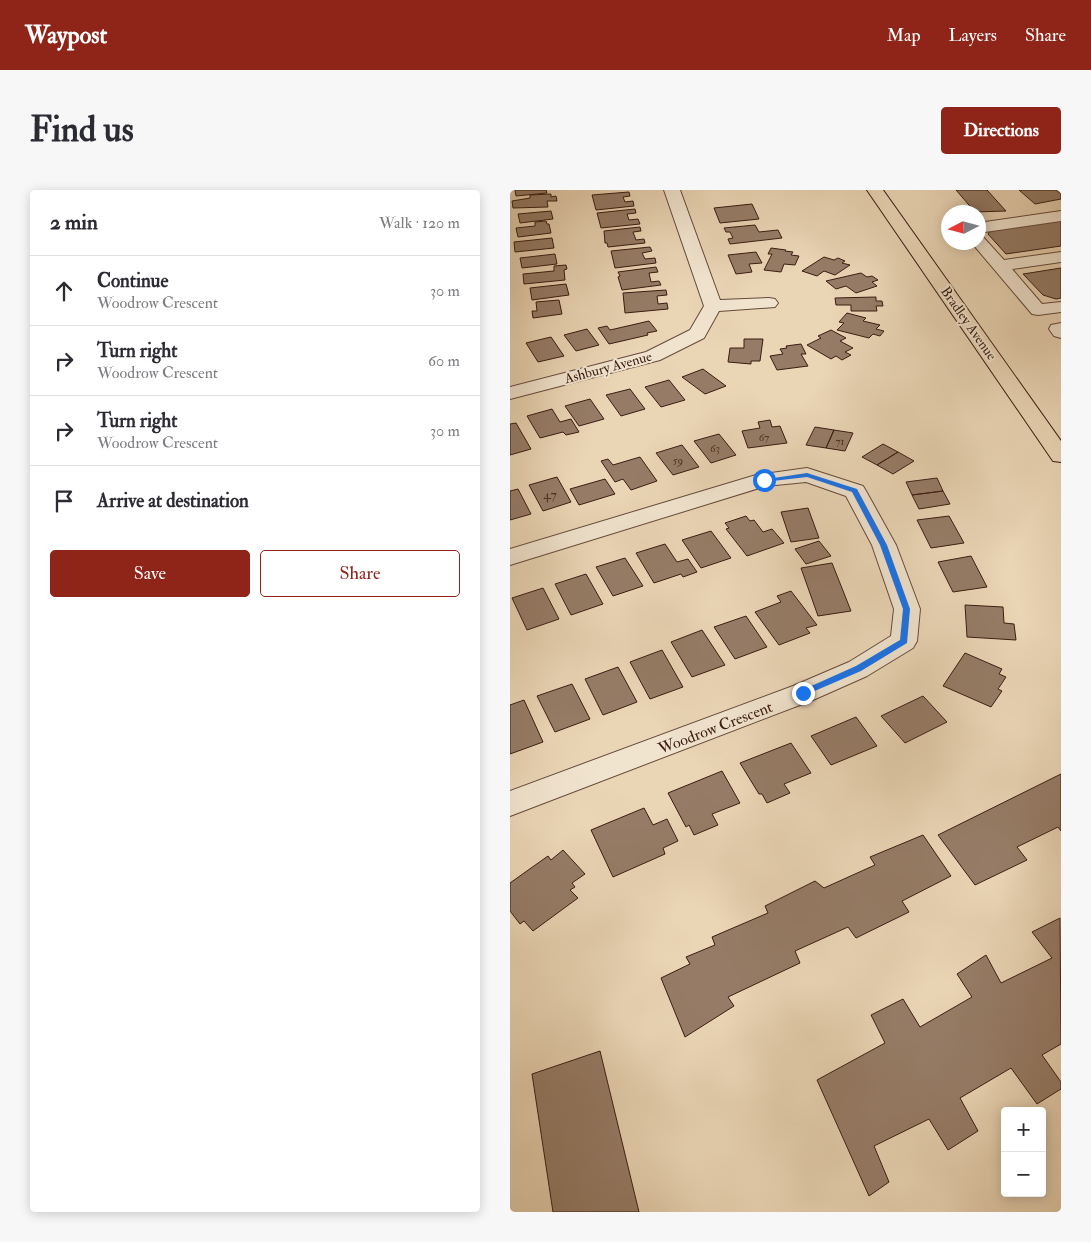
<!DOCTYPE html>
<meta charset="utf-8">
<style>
body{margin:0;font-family:"IM FELL Double Pica",serif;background:#f7f7f7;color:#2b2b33}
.controls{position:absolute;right:15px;bottom:15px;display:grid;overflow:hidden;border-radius:5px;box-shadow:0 2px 12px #0003}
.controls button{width:45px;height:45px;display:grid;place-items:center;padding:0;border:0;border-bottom:1px solid #e1e1e2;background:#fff;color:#2b2b33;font:25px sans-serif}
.compass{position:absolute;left:431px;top:15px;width:45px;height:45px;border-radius:50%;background:#fff;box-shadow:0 2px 12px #0003;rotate:264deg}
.stop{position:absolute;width:15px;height:15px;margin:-11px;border:4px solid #1a73e8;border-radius:50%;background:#fff}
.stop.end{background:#1a73e8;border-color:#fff;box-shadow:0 1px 5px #0008}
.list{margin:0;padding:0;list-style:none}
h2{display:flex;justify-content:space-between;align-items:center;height:65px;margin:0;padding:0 20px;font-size:21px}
h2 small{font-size:16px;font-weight:400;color:#7c7c81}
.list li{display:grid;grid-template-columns:32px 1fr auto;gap:15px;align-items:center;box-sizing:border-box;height:70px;padding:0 20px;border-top:1px solid #e1e1e2}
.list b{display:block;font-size:19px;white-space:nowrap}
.list p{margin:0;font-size:16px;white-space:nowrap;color:#7c7c81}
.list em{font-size:16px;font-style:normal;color:#7c7c81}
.actions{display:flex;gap:10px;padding:15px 20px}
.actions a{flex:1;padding:11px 0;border:1px solid #8f2418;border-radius:5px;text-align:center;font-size:18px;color:#8f2418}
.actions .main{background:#8f2418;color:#fff}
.icon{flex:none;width:28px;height:28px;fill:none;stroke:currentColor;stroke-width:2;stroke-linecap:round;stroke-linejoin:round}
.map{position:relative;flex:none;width:551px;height:1022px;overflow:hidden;border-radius:5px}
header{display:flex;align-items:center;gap:30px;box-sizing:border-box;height:70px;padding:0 25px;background:#8f2418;color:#fff}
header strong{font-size:24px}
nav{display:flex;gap:28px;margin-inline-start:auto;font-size:18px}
.intro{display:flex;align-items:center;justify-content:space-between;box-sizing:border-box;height:120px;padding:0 30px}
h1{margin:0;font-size:35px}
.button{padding:12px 22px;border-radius:5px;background:#8f2418;color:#fff;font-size:18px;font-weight:700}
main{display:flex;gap:30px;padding:0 30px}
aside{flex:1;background:#fff;border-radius:5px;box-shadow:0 2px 12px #0003}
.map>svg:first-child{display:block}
.building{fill:#967c67;stroke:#3a1c12}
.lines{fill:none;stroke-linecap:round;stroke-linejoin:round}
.minor-casing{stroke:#664a3b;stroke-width:2}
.major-casing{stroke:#3a1c12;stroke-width:2}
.minor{fill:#f1e4cf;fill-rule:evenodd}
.major{fill:#ead5b5;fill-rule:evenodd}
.route{fill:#1a73e8}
.labels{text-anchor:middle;stroke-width:4;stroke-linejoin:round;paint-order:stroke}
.far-number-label{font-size:11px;fill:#513427}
.far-street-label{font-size:14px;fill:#3a1c12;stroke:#f1e4cf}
.number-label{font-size:14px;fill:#513427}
.street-label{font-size:16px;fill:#3a1c12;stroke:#f1e4cf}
</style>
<header>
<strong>Waypost</strong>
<nav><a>Map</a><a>Layers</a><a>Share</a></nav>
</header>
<div class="intro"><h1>Find us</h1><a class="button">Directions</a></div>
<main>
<aside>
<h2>2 min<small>Walk · 120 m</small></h2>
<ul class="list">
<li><svg class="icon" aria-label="ahead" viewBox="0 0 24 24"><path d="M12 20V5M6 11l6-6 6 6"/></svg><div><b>Continue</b><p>Woodrow Crescent</p></div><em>30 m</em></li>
<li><svg class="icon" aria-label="right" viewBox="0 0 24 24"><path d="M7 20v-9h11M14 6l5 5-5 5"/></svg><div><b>Turn right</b><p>Woodrow Crescent</p></div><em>60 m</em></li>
<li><svg class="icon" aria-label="right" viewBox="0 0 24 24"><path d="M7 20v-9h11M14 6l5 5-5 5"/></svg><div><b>Turn right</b><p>Woodrow Crescent</p></div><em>30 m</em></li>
<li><svg class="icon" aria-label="arrive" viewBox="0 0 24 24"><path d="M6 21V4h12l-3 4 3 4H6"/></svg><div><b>Arrive at destination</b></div></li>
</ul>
<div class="actions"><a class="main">Save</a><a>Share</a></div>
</aside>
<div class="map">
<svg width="551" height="1022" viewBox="0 0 551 1022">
<rect width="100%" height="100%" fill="#ead5b5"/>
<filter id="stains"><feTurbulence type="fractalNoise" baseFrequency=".004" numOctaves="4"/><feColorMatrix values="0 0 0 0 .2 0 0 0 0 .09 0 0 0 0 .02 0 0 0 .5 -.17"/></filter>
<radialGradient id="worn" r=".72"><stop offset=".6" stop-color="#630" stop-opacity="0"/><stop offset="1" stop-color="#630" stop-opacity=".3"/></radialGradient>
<path class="building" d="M5,0H36L37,3L6,6Z
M446,0H477L496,21L465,22Z
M509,0H546L551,4V9L525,14Z
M119,2L120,6L113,7L115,12L123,11L124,16L86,20L82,5Z
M41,4V7L46,6L47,11H37L38,17L3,18L2,11L20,8V5Z
M242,14L249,29L210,33L204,18Z
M125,19L126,23L117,24L119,30L128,29L130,34L91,38L87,23Z
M41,21L43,29L10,33L8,24Z
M36,31L37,34H39L41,43L8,47L6,38L25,36V32Z
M551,31V56L496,64L478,44L481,39Z
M245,35L249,42L268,40L272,48L220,54L218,49L223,48L220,42H216L214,38Z
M130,37L131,41L123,42L126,50L134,49L135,53L98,57L97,53H95L94,41Z
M42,48L44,58L5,62L4,52Z
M140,57L142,61L132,63L135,69L145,68L146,73L105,78L101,61Z
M261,58L276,60L275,61L283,62L281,65L289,66L285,75L274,74L271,82L254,80L262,64H258Z
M246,62L252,73L239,74L242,82L226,84L218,65Z
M45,64L47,74L12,78L10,68Z
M314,67L324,70L328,68L335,71L332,73L340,75L325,85L314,81L307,86L292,81Z
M56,75L57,79L54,80L55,90L14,94L13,84L44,81V76Z
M146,77L148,82L139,83L141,92L149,91L151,95L112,100L108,87L110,86L108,82Z
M551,78V108L546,109L533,105L513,84Z
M351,83L357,87L362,86L368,90L362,92L367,96L346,103L336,96L326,99L316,91Z
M56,94L59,105L22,110L20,98Z
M156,100L157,105L147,106L148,114L157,113L158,119L115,123L113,103Z
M366,107V111H372L373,116H366L367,121H341V115H326L325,108Z
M49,110L52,124L23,128L22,121H27L26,112Z
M337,123L356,128L353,131L370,135L366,139L374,141L370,146L363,144L359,148L327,140L334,133L329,132Z
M139,131L147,141L137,143L138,145L99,154L88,138L97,136L100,140Z
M77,139L89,155L66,161L54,145Z
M321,140L336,148L330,151L343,158L335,162L341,165L332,170L326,166L321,169L297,155L311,148L308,146Z
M41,147L54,166L28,172L16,153Z
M234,149H253L250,171H241V174L218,172L220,158H234Z
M291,154L296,164H291L298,176L267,180L260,166L273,164L270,159L277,158L276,156Z
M193,179L216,196L195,204L172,187Z
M159,190L175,210L151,217L135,197Z
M120,199L135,219L111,226L96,205Z
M80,209L94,229L69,236L55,216Z
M42,219L50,232L61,229L69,242L56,245L53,242L30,248L17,226Z
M260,230L262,237L270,236L277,253L238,258L232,241L250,238L248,232Z
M6,233L21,259L0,265V234Z
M305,237L324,240L316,258L296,255Z
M324,240L343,243L335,261L316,258Z
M209,244L226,265L201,273L184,251Z
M373,254L388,262L367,275L352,267Z
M172,255L189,277L163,285L146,263Z
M388,262L404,271L383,284L367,275Z
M130,267L147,291L121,300L113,289L105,292L91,271L98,269L103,275Z
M47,287L61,312L33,321L19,295Z
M427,288L433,301L402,305L396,292Z
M95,289L105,304L69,315L60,299Z
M8,299L21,324L0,330V301Z
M433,301L440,314L409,319L402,305Z
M298,318L309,348L281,352L271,322Z
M236,326L240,331L244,330L253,342L262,339L274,353L237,366L216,339L219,338L215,333Z
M439,326L454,353L421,358L407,330Z
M201,341L221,368L191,378L172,350Z
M309,351L321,366L296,374L285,359Z
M155,354L167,372L178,369L187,382L173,387L171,384L144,393L126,363Z
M461,366L477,397L443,402L428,372Z
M115,368L133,396L103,406L86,377Z
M322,373L341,421L308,426L291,378Z
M76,384L93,414L61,425L45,394Z
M33,398L49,429L17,440L2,408Z
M281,401L307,435L296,438L300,443L269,455L245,422L271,412L267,406Z
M455,415L493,417L494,433L504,434L506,450L457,447Z
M236,426L257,457L225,469L204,437Z
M192,440L215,475L182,487L161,452Z
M152,460L173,497L140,509L120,472Z
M455,463L492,479L489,484L496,487L488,499L492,501L481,517L433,496Z
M108,477L127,512L93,525L75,489Z
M62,494L80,529L45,542L27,506Z
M413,506L437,532L395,553L371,526Z
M14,510L33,552L0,564V515Z
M346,527L367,556L321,575L301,546Z
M281,553L301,583L274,594L280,603L257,613L252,604H249L230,573Z
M212,581L230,613L202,624L208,635L184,645L179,635L176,637L158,603Z
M551,584V641L548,637L507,657L517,670L465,695L428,645Z
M134,618L143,635L157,629L168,651L153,658L155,664L103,687L81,640Z
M413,645L441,686L392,711L399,722L346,748L338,737L285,761L290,773L218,807L224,816L175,847L151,788L180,774L176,767L205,755L202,747L258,723L255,716L305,691L314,698L365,675L360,667Z
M53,660L75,684L62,693L65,697L60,700L68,708L23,741L14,731L10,734L0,721V693L38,666L41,670Z
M550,728L551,854L532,865L551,892V899L527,914L501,878L450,908L468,941L438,960L419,929L364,956L379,992L359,1006L307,890L375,853L361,825L393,809L410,837L462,807L447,784L476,765L491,793L542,768L522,742Z
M90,861L129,1022H43L22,884Z"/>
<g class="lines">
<g class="minor-casing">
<path id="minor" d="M154,0H170L210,110L259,108L265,109L268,113L265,117L209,121L194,148L150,170L0,209V197L136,162L180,140L194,116Z
M551,21V31L468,43V33Z
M468,46L474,48L494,70L551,62V72L502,79L532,114L551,112V122L528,125L522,124L461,52H468Z
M551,133V148L544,146L539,139L541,135Z
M297,278L353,296L356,301L386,355L410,419L407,451L403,458L357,486L303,510L0,626V601L283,496L339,472L381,446L384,419L362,355L336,306L296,292L256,296L0,375V359L246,285Z"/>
</g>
<g class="major-casing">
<path id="major" d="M357,0H373L551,251V272L543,271Z"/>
</g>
<use href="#minor" class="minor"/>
<use href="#major" class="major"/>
</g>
<path class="route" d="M297,283L347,299L377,355L400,419L397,453L351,481L293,506L289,503L290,501L346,476L390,450L393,419L370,355L342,302L297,287L254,292L251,290Z"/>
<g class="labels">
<g class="far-number-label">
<text x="254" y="251">67</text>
<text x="330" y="255">71</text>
<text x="205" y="262">63</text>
<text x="168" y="274">59</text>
</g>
<g class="far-street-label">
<text transform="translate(459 133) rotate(55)" y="5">Bradley Avenue</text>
<text transform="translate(98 177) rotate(-15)" y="5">Ashbury Avenue</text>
</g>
<g class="number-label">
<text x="40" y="309">47</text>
</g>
<g class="street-label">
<text transform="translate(205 537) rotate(-21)" y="6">Woodrow Crescent</text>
</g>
</g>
<rect width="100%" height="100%" filter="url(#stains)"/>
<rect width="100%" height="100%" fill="url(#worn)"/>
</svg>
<div class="controls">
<button>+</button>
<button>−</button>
</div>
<svg class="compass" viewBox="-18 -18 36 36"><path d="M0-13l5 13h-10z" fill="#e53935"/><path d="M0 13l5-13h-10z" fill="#7c7c81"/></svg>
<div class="stop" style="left:254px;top:290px"></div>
<div class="stop end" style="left:293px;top:503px"></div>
</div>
</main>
